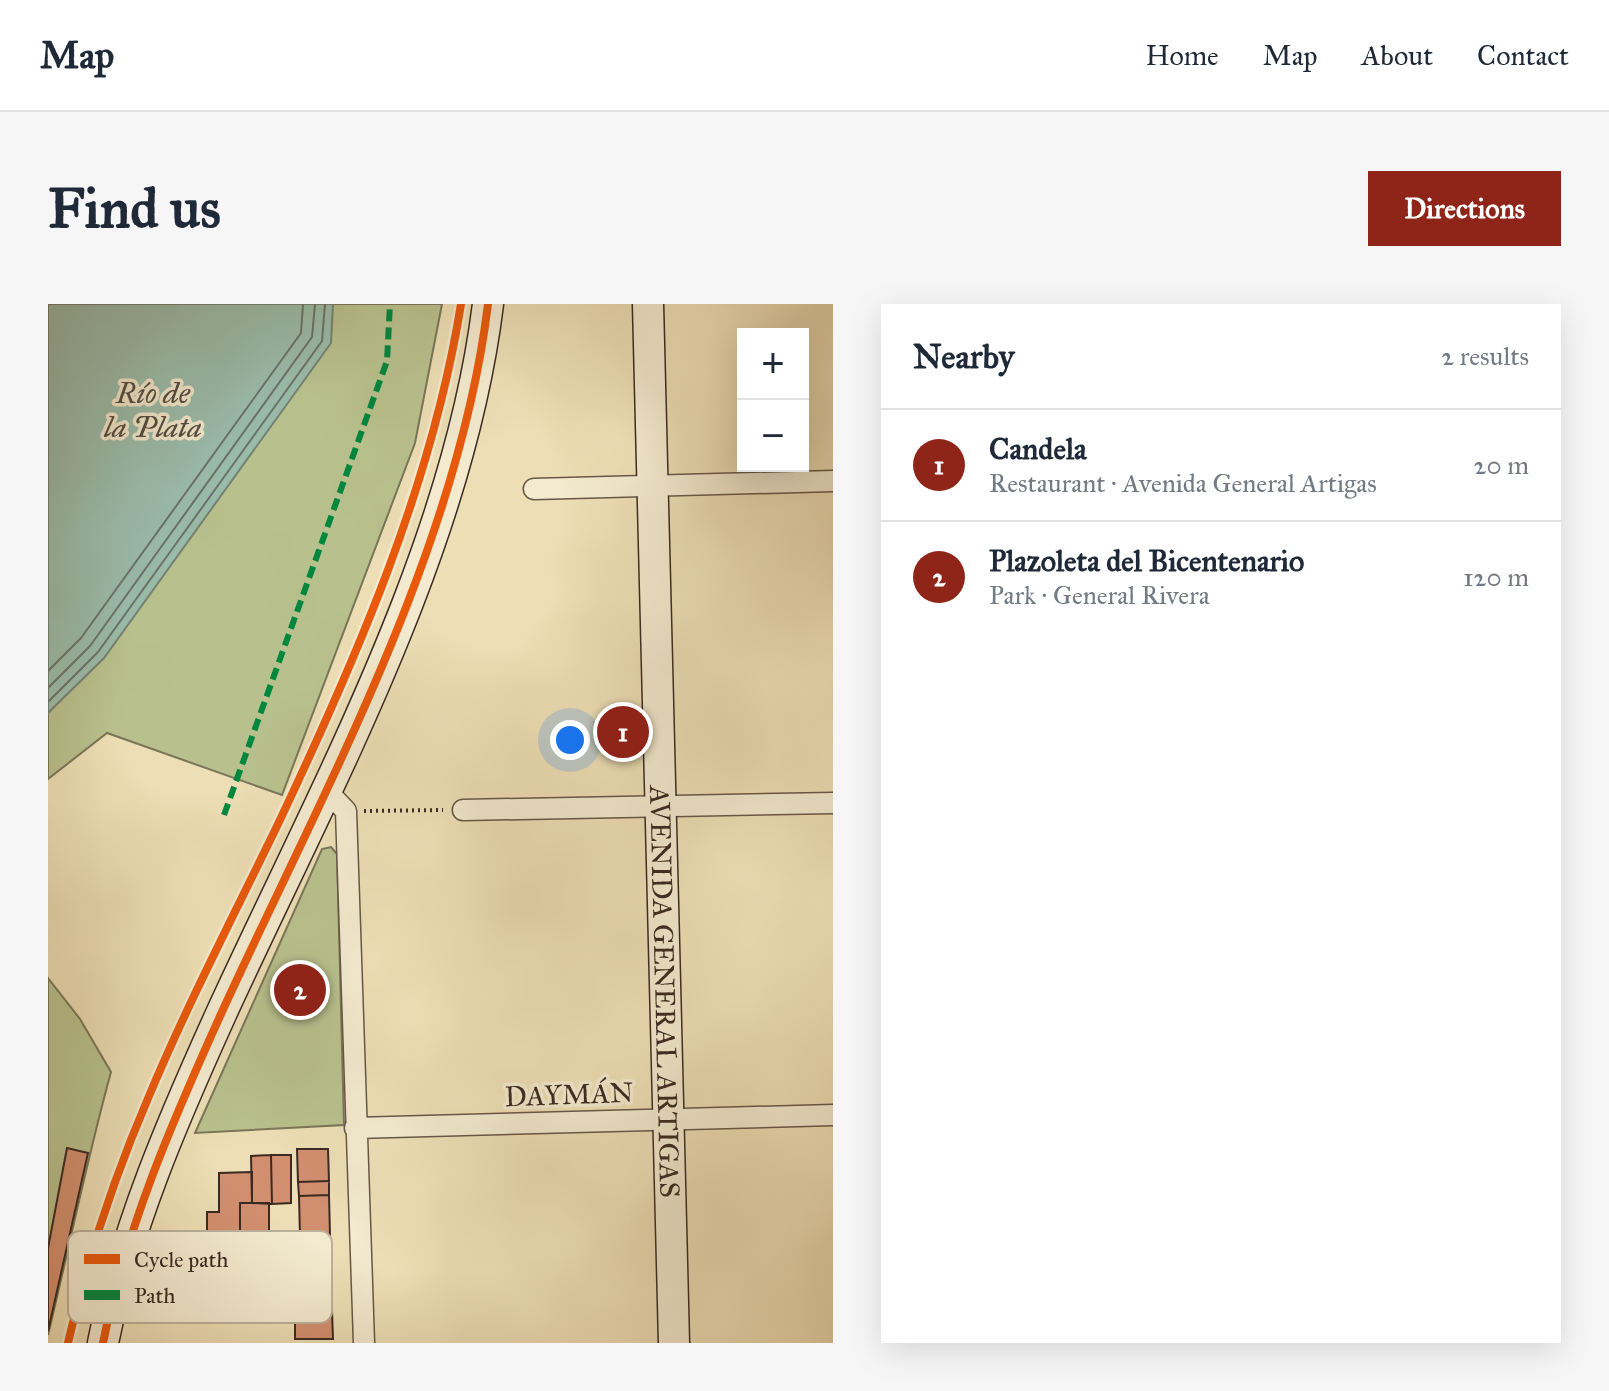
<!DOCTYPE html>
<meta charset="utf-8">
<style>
body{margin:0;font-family:"IM FELL Great Primer",serif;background:#f6f6f7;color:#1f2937}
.controls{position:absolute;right:24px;top:24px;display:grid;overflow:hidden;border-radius:0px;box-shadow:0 8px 32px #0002}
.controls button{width:72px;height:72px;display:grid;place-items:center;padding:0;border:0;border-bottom:2px solid #e0e1e3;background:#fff;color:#1f2937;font:40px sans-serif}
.you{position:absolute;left:522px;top:436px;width:28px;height:28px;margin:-20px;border:6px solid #fff;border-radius:50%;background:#1a73e8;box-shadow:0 0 0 12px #1a73e833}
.badge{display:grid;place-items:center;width:52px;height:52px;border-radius:50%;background:#8f2418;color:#fff;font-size:26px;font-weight:700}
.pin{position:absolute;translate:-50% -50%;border:4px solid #fff;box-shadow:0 2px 8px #0006}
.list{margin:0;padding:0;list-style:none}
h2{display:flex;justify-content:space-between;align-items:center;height:104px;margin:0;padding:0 32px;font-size:34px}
h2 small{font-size:26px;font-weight:400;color:#747a83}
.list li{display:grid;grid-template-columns:52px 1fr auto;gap:24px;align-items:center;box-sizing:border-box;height:112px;padding:0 32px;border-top:2px solid #e0e1e3}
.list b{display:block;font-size:30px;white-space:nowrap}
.list p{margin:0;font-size:26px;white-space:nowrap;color:#747a83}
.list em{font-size:26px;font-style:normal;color:#747a83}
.map{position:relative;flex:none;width:785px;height:1039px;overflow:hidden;border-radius:0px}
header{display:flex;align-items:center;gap:48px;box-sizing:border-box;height:112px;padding:0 40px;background:#fff;border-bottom:2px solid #e0e1e3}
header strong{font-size:38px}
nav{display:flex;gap:44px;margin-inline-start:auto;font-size:28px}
.intro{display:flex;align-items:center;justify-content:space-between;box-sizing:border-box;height:192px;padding:0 48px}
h1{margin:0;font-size:56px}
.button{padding:20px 36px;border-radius:0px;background:#8f2418;color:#fff;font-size:28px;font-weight:700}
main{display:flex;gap:48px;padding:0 48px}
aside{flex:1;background:#fff;border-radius:0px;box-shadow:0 8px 32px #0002}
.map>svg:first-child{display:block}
.green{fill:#b8c18d;stroke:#797658;stroke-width:2}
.water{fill:#9abcab;stroke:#748274;stroke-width:2}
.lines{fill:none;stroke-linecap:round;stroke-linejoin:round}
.shore{stroke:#6a7366;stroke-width:2}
.building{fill:#d28f6f;stroke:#3a2a22;stroke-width:2}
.street-casing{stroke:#675747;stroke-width:23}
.secondary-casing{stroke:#3a2a22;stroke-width:33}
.path{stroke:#3a2a22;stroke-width:4;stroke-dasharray:2 4;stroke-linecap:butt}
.street{stroke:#f3eacf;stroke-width:20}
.secondary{stroke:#f3eacf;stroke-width:30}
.quiet{stroke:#00873e;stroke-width:6;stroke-dasharray:12 6;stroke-linecap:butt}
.cycleway-casing{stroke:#f3eacf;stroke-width:13}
.cycleway{stroke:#e8590c;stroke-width:8}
.labels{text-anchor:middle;stroke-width:7;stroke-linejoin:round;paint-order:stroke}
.street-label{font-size:28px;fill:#3a2a22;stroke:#f3eacf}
.water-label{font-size:30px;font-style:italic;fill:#524e44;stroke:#f3eacf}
.key{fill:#f3eacf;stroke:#bcb09b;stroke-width:2}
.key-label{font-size:22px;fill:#3a2a22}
</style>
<header>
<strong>Map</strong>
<nav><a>Home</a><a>Map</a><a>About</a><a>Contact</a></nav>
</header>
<div class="intro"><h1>Find us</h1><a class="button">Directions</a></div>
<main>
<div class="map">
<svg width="785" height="1039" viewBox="0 0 785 1039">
<rect width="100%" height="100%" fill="#eddeb5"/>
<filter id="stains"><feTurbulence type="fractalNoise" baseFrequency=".0025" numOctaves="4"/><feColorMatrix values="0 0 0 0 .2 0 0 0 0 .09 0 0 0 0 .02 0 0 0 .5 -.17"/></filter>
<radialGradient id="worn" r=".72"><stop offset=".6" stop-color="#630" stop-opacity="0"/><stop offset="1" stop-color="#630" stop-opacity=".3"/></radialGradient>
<path class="green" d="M0,0H394L367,139L234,491L59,429L0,475Z
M283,543L289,550L296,821L147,829L274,545Z
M0,674L32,715L63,768C39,855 21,944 0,1031Z"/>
<path class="water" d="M0,0H285L283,39L56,354L0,409Z"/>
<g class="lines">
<path class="shore" d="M0,367L33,334L253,29L255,0
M0,384L42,342L264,33L267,0
M0,398L50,348L274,37L277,0"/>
</g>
<path class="building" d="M19,844L40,849L0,1027V944Z
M249,845H280L281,877L250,878Z
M223,851H243V899L224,900Z
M223,851L224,900L204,899L203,852Z
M204,868V899H192V932H159V908H171V869Z
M281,877V891L251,892L250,878Z
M281,891L282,932H252L251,892Z
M192,899H221V933L192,932Z
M284,1007L285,1035H247V1008Z"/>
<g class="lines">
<g class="street-casing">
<path id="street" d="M486,185L785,177
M278,486L298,507L316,1039
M415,506L785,499
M307,824L785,811"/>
</g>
<g class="secondary-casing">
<g id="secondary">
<path id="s1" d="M600,0L626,1039"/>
<path d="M55,1039C78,924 125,816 173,710C275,487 410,246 440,0"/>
</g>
</g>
<path class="path" d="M316,507L395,506
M20,1039C72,818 186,620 279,415C334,294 374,174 405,44"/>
<use href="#street" class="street"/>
<use href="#secondary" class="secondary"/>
<path class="quiet" d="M176,511L339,57L342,0"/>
<g class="cycleway-casing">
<path id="cycleway" d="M20,1039C39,955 67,871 101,792C140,699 187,609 231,518C309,353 384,181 413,0
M55,1039C78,924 125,816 173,710C275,487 410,246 440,0"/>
</g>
<use href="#cycleway" class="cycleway"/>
</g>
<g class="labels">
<g class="street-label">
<text dy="10" stroke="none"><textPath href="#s1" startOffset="688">AVENIDA GENERAL ARTIGAS</textPath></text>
<text transform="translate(521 790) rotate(-2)" y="10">DAYMÁN</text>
</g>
<g class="water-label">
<text x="105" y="99">Río de<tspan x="105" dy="34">la Plata</tspan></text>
</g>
</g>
<rect x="20" y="927" width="264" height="92" rx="12" class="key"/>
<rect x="36" y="950" width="36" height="10" fill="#e8590c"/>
<rect x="36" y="986" width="36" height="10" fill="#00873e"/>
<g class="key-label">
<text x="86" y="963">Cycle path</text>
<text x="86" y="999">Path</text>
</g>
<rect width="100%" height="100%" filter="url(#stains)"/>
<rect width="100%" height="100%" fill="url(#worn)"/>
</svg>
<div class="controls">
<button>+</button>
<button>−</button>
</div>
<div class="you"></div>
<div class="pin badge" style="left:575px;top:428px">1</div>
<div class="pin badge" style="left:252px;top:686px">2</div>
</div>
<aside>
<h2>Nearby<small>2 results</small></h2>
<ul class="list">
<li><span class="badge">1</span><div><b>Candela</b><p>Restaurant · Avenida General Artigas</p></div><em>20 m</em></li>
<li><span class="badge">2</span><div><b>Plazoleta del Bicentenario</b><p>Park · General Rivera</p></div><em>120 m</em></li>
</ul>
</aside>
</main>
